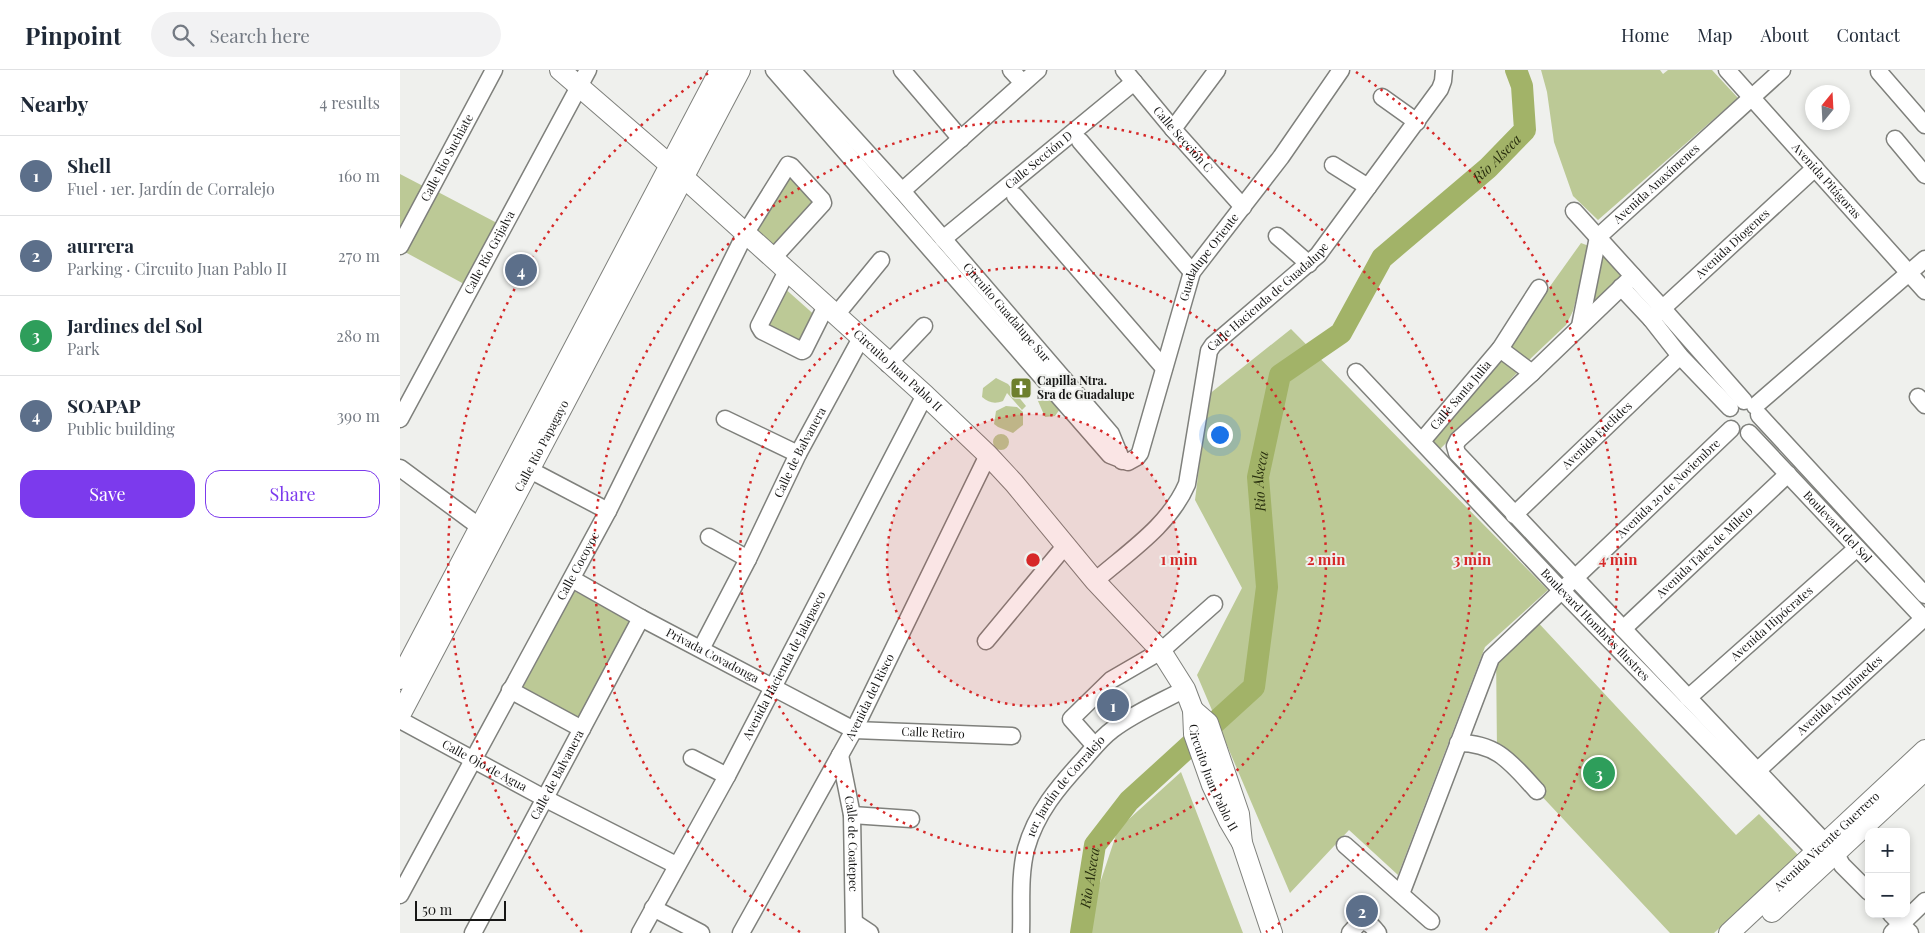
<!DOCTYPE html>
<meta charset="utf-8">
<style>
body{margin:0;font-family:"Playfair Display",serif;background:#f2f2f3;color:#1f2937}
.controls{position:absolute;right:15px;bottom:15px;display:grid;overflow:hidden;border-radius:10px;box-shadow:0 2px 8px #0003}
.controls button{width:45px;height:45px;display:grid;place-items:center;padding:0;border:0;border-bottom:1px solid #e0e1e3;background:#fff;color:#1f2937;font:25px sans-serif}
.compass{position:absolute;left:1405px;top:15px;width:45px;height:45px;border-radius:50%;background:#fff;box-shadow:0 2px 8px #0003;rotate:18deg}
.scale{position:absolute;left:15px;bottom:12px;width:91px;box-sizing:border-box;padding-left:5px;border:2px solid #171716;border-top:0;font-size:14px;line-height:18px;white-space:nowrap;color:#171716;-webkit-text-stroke:4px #eff0ed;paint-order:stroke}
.you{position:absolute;left:819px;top:364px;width:18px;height:18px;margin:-12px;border:4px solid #fff;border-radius:50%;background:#1a73e8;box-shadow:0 0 0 8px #1a73e833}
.badge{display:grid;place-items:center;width:32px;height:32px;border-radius:50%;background:#7c3aed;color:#fff;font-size:16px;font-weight:700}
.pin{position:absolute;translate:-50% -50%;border:2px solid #fff;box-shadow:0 1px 5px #0006}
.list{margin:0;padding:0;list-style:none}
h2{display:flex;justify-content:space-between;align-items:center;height:65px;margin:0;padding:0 20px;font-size:21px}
h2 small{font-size:16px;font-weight:400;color:#747a83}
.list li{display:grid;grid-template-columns:32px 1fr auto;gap:15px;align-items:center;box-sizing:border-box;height:80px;padding:0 20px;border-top:1px solid #e0e1e3}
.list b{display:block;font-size:19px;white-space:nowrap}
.list p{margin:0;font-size:16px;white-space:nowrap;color:#747a83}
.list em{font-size:16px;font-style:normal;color:#747a83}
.actions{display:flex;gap:10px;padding:15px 20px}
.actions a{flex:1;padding:11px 0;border:1px solid #7c3aed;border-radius:15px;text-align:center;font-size:18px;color:#7c3aed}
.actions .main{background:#7c3aed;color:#fff}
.icon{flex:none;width:28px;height:28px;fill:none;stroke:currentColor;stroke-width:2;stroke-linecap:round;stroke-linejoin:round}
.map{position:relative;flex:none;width:1525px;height:863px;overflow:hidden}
header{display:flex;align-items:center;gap:30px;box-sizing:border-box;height:70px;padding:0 25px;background:#fff;border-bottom:1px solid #e0e1e3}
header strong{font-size:24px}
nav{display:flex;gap:28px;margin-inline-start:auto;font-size:18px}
.search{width:350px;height:45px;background:#f2f2f3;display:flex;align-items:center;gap:12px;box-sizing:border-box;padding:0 18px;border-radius:28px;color:#747a83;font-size:19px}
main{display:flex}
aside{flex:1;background:#fff}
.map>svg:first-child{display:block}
.green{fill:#bcc996}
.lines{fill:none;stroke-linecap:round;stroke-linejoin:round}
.river{stroke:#a2b368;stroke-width:22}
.minor-casing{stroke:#7f807c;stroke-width:19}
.major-casing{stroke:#7f807c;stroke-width:22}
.minor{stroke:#fff;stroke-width:16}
.major{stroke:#fff;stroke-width:20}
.ring{fill:none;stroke:#d62828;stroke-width:2.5;stroke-dasharray:2.5 5}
.labels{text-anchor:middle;stroke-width:4;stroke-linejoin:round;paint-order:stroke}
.street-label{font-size:12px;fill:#171716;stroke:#eff0ed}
.poi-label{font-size:12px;font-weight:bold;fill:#171716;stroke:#eff0ed;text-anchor:start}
.water-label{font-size:14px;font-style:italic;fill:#282e0e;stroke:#eff0ed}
.centre{fill:#d62828;stroke:#eff0ed;stroke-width:2.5}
.ring-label{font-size:15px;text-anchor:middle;font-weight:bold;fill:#d62828;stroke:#eff0ed;stroke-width:4;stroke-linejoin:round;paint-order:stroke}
</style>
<header>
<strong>Pinpoint</strong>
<div class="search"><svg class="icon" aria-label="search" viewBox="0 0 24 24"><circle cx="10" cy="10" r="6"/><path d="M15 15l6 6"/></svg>Search here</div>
<nav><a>Home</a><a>Map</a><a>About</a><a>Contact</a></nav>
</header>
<main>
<aside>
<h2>Nearby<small>4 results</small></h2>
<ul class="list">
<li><span class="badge" style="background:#5c6f8a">1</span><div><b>Shell</b><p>Fuel · 1er. Jardín de Corralejo</p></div><em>160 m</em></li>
<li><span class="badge" style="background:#5c6f8a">2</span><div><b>aurrera</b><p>Parking · Circuito Juan Pablo II</p></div><em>270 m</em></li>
<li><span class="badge" style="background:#2e9e5b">3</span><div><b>Jardines del Sol</b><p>Park</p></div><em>280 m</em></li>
<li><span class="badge" style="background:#5c6f8a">4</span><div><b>SOAPAP</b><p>Public building</p></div><em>390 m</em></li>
</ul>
<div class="actions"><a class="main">Save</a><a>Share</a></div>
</aside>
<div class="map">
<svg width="1525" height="863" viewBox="0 0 1525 863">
<rect width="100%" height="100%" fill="#eff0ed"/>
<path class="green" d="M1141,0H1260L1263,4L1268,0H1312L1338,28L1198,150L1173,126L1154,72L1147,22Z
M389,98L420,134L373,184L354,167Z
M0,104L23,116L0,159Z
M38,122L97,153L64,214L5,182Z
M1181,173L1189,176L1173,241L1166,255L1128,291L1108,275Z
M1202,183L1224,206L1190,241Z
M382,216L418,248L401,279L361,258Z
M891,259L1148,520L1085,577L998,805L949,760L890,823L797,605L842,518L795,430L808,325Z
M1102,287L1118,302L1038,381L1030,371Z
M596,308L608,314L626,336L622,340L607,323L603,331C595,334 589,333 582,327L583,318Z
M648,326L660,339L655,346L645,347L638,331L642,327Z
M606,336L617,337L623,342V355L613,363L598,357L594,354L596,341Z
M593 372a8 8 0 1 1 16 0a8 8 0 1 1-16 0Z
M174,521L235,553L183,651L122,619Z
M1133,547L1336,765L1359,744L1398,785L1314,863H1270L1106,688L1097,682L1096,581Z
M781,702L843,863H690L697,822L718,759Z"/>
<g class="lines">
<path class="river" id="s1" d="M681,863L695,775L729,731L854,617L867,517L858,407L880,305L941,263L982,188L1088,98L1125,60L1122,16L1116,0"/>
<g class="minor-casing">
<g id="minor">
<path id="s2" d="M374,0L710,385L728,392L737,387L740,383L792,202L881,87L941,0"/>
<path id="s3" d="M392,0L502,121L711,364L722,391"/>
<path d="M502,0L561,69"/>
<path d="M611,0L623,13"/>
<path id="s4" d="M724,0L773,59L843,137"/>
<path id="s5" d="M1327,0L1525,221"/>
<path d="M1479,2L1525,55"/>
<path d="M982,27L1017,52"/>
<path d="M773,59L817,0"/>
<path d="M1495,69L1525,105"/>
<path d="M680,71L792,202"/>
<path d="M933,95L968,117"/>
<path d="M502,121L638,0"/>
<path d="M615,126L764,298"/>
<path d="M1174,141L1263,239L1344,331"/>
<path d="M877,166L909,194"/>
<path id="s6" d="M543,169L734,12"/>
<path id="s7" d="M0,176L94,0"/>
<path d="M387,201L359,256L362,261L402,281L404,280L426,236"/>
<path d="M1233,206L1132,303L1058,370L1055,376L1057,383L1436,784L1442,795L1469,822"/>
<path d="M1221,217L1251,249L1280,286L1330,338"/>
<path d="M436,245L481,190"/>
<path id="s8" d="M1251,249L1415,98"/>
<path id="s9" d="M1180,256L1198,167L1382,0"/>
<path d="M1100,279L1132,303"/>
<path d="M488,294L524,256"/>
<path id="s10" d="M956,302L1162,521L1416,782L1424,788"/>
<path d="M1518,327L1525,335"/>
<path d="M1355,336L1525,189"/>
<path d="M1359,345L1525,525"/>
<path id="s11" d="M0,349L188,0"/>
<path d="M325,349L398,384"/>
<path id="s12" d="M1349,363L1525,550"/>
<path id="s13" d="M1022,371L1100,279L1139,218"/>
<path d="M0,398L88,463"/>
<path d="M130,400L208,441"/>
<path id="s14" d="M1114,445L1280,286"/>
<path d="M309,467L348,489"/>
<path id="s15" d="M172,509L241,548L454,660L612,666"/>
<path id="s16" d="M695,511C728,482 769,456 787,414L809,281L813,275L918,185L1040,19L1043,11L1044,0"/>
<path id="s17" d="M1223,559L1388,404"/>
<path d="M586,571L665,476"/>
<path id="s18" d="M301,579L348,489L398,384L461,268"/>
<path d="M110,620L182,659"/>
<path id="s19" d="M1288,628L1457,478"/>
<path id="s20" d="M0,650L146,729L276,795"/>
<path d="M1058,673C1098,673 1112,694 1137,721"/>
<path d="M695,676L671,649L711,610L761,581L814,534"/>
<path id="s21" d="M440,685L452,745L454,863"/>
<path d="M292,688L327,706"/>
<path id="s22" d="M1357,701L1523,549"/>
<path d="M452,745L511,749"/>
<path d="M945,775L1031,851"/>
<path id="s23" d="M1001,824L1091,588L1331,359"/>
<path id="s24" d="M0,825L208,441L345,164L388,95L391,96L422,130L423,133L373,188"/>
<path d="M253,838L301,863"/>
<path d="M1491,844L1510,863"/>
<path d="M455,853L470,863"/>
<path id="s25" d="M73,863L241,548"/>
<path id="s26" d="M240,863L327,706L525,325"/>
<path id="s27" d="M341,863L454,660L588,385"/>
<path id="s28" d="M621,863C622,836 619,806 626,779C636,743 658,717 683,690C692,680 701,668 712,660C734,643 761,632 785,619"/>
<path d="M950,863L960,852C969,851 973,857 978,863"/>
<path d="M1492,863L1525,831"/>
</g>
</g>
<g class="major-casing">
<g id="major">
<path id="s29" d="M160,0L271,96L525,325L588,385L614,413L695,511L761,581L785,619L793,640L794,664L812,715L829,751L842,773"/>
<path d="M0,609L320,0"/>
<path d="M793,640L808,653L839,744L842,773L872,863"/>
<path id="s30" d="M0,645L340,0"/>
<path d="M1372,842L1525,700"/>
<path id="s31" d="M1329,863L1525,680"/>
</g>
</g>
<use href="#minor" class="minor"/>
<use href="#major" class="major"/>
</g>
<circle cx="633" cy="490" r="146" fill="#d62828" fill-opacity=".12"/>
<g class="ring">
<circle cx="633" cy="490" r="146"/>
<circle cx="633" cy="490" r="293"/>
<path d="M400 862A439 439 0 1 1 866 862"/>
<path d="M182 862A585 585 0 0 1 310 2M956 2A585 585 0 0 1 1084 862"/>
</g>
<defs>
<g id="church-square" transform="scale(1.125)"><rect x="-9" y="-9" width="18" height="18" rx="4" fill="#6e7f2d" stroke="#eff0ed"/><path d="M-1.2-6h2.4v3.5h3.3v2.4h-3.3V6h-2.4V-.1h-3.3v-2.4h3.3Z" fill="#fff"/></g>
</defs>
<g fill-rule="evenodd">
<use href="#church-square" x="621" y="318"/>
</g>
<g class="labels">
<g class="street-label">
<text dy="4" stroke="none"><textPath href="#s4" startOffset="91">Calle Sección C</textPath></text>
<text dy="4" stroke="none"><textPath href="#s7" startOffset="100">Calle Río Suchiate</textPath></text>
<text dy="4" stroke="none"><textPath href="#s6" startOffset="124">Calle Sección D</textPath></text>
<text dy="4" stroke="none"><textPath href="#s5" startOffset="149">Avenida Pitágoras</textPath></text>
<text dy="4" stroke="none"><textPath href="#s9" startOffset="170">Avenida Anaxímenes</textPath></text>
<text dy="4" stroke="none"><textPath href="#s8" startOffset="111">Avenida Diogenes</textPath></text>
<text dy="4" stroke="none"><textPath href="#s11" startOffset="189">Calle Río Grijalva</textPath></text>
<text dy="4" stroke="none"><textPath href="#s2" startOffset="755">Guadalupe Oriente</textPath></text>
<text dy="4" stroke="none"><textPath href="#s16" startOffset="350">Calle Hacienda de Guadalupe</textPath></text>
<text dy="4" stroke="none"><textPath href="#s3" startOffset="324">Circuito Guadalupe Sur</textPath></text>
<text dy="4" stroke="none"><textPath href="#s29" startOffset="452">Circuito Juan Pablo II</textPath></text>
<text dy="4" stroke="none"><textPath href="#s13" startOffset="60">Calle Santa Julia</textPath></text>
<text dy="4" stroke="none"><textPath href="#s14" startOffset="115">Avenida Euclides</textPath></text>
<text dy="4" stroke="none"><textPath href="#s30" startOffset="304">Calle Río Papagayo</textPath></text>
<text dy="4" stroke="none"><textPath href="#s18" startOffset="220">Calle de Balvanera</textPath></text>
<text dy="4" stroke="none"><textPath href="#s23" startOffset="498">Avenida 20 de Noviembre</textPath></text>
<text dy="4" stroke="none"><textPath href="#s12" startOffset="129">Boulevard del Sol</textPath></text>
<text dy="4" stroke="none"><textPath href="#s17" startOffset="112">Avenida Tales de Mileto</textPath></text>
<text dy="4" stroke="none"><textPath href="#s24" startOffset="374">Calle Cocoyoc</textPath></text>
<text dy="4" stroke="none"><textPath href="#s19" startOffset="112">Avenida Hipócrates</textPath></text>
<text dy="4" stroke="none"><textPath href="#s10" startOffset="348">Boulevard Hombres Ilustres</textPath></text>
<text dy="4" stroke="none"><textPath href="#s15" startOffset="160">Privada Covadonga</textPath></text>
<text dy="4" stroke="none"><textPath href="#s26" startOffset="304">Avenida Hacienda de Jalapasco</textPath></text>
<text dy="4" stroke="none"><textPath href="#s22" startOffset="112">Avenida Arquímedes</textPath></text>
<text dy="4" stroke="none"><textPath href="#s27" startOffset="269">Avenida del Risco</textPath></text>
<text dy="4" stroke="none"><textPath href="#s15" startOffset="399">Calle Retiro</textPath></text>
<text dy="4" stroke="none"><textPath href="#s20" startOffset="96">Calle Ojo de Agua</textPath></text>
<text dy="4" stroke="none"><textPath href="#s25" startOffset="179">Calle de Balvanera</textPath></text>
<text dy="4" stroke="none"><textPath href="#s29" startOffset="976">Circuito Juan Pablo II</textPath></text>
<text dy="4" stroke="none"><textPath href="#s28" startOffset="159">1er. Jardín de Corralejo</textPath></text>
<text dy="4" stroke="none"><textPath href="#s31" startOffset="134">Avenida Vicente Guerrero</textPath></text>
<text dy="4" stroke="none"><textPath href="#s21" startOffset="90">Calle de Coatepec</textPath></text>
</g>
<g class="poi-label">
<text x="637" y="315">Capilla Ntra.<tspan x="637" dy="14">Sra de Guadalupe</tspan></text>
</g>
<g class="water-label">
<text dy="5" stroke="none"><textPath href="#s1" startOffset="941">Rio Alseca</textPath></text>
<text dy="5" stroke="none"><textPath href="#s1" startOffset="521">Rio Alseca</textPath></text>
<text dy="5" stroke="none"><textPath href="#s1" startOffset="56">Rio Alseca</textPath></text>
</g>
</g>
<circle cx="633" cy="490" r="8" class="centre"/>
<g class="ring-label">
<text x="779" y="495">1 min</text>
<text x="926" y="495">2 min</text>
<text x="1072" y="495">3 min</text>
<text x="1218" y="495">4 min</text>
</g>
</svg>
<div class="controls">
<button>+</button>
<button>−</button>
</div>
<svg class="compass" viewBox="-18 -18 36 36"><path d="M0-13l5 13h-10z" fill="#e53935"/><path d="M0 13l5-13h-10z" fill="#747a83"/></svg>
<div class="scale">50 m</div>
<div class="you"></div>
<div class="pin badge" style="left:713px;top:635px;background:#5c6f8a">1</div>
<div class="pin badge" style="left:962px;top:841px;background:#5c6f8a">2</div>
<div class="pin badge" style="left:1199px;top:703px;background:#2e9e5b">3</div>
<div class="pin badge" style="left:121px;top:200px;background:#5c6f8a">4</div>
</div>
</main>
